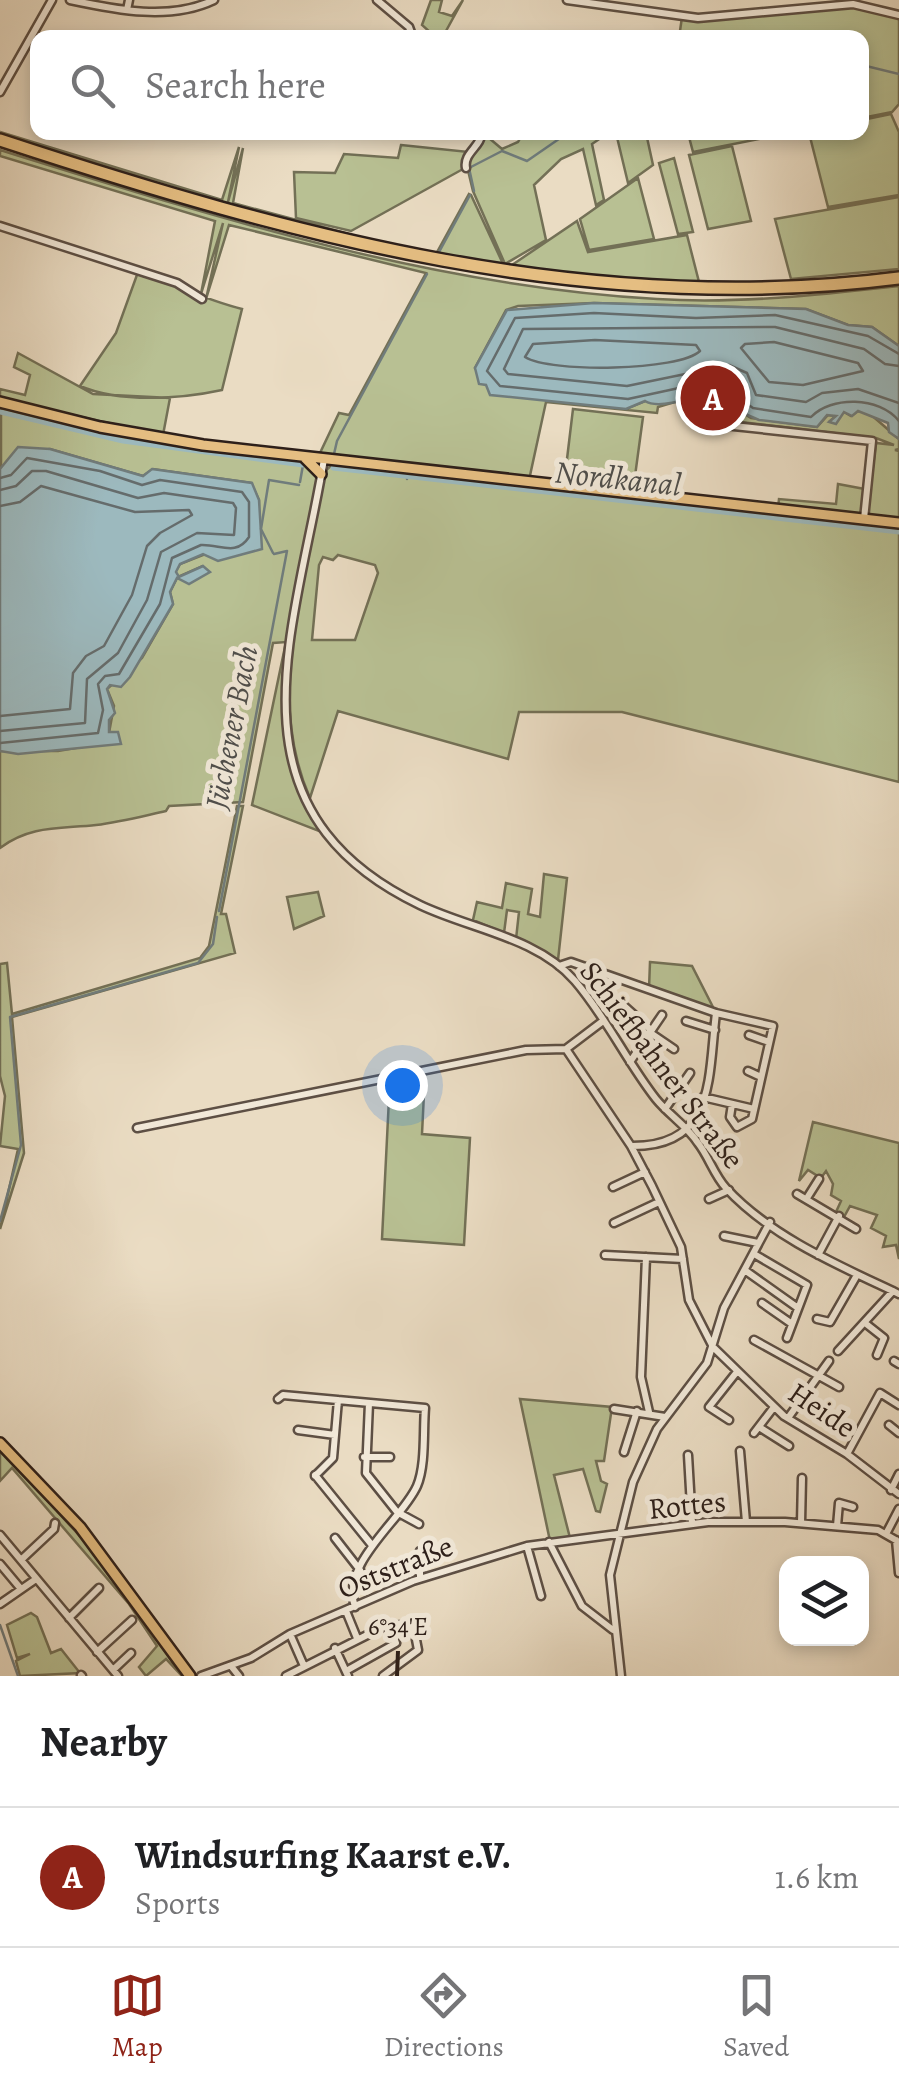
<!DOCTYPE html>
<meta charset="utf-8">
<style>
body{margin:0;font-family:Alegreya,serif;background:#f2f2f2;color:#202124}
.controls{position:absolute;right:30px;bottom:30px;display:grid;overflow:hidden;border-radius:20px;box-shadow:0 5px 15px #0003}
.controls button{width:90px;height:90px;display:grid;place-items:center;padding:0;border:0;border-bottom:2px solid #e0e0e0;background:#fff;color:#202124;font:50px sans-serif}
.you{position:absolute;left:402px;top:1085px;width:35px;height:35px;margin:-25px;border:8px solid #fff;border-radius:50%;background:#1a73e8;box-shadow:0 0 0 15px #1a73e833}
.badge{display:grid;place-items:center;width:65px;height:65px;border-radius:50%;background:#8f2418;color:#fff;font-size:32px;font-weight:700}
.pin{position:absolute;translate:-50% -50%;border:5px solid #fff;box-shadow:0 2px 10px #0006}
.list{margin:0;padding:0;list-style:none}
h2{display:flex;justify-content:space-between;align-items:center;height:130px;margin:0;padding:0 40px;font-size:42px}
h2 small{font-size:32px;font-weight:400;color:#757577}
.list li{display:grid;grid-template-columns:65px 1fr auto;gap:30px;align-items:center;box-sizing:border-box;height:140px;padding:0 40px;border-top:2px solid #e0e0e0}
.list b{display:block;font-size:38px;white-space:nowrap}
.list p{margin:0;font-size:32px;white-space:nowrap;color:#757577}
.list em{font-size:32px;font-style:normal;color:#757577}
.icon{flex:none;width:55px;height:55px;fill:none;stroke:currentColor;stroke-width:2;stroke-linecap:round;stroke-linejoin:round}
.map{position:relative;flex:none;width:899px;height:1676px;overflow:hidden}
.search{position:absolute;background:#fff;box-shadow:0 5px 15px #0003;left:30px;right:30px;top:30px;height:110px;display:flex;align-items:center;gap:25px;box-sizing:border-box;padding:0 35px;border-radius:20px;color:#757577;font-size:38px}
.sheet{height:270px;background:#fff}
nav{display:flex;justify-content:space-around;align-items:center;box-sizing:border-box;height:140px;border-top:2px solid #e0e0e0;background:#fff;font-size:28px;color:#757577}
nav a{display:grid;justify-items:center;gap:5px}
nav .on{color:#8f2418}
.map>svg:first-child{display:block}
.green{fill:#b8c093;stroke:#737056;stroke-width:2.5;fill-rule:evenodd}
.water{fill:#9cb9be;stroke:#707c7c;stroke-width:2.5}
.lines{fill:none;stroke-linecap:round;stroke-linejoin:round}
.shore{stroke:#656c6c;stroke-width:2.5}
.stream{stroke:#707c7c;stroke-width:2.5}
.canal{stroke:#9cb9be;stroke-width:5}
.minor-casing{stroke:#5d4f44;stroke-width:11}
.major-casing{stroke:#2e201a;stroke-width:14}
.highway-casing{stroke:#2e201a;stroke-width:16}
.minor{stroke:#f1e8d8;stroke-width:6}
.major{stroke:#e5be82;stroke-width:9}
.highway{stroke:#e5be82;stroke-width:11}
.ticks{fill:none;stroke:#2e201a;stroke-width:4}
.labels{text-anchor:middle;stroke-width:10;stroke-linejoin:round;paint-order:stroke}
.street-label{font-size:30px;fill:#2e201a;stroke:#f1e8d8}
.water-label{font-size:32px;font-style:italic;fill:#4f4e4b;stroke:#f1e8d8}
.ticks-label{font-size:25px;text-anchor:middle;fill:#2e201a;stroke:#f1e8d8;stroke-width:10;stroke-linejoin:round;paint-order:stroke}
</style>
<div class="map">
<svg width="899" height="1676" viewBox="0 0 899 1676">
<rect width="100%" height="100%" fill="#eadcc3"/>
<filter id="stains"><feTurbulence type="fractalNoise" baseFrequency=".002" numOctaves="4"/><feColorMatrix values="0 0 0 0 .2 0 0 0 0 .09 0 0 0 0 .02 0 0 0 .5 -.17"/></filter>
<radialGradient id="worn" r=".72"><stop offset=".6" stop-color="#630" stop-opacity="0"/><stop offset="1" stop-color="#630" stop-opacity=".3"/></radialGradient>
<path class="green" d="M431,0H442L439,12L452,16L463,0L446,31L483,37H429L431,33L422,25Z
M850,6L899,17V104L892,112L862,118V38H660L680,31L682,17Z
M891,114L899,132V195L828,207L809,133L862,132V120Z
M0,132L222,200L239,147L228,202L243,148L233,203L352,235L351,239L228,206Z
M483,133L502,149L518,142L523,133H608L592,144L604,200L596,205L583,149L561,159L534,185L546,240L505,264L473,191L466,162L482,142Z
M616,133H646L653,165L628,183Z
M688,133V132L790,133L693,152Z
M401,145L469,152L463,169L351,231L296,218L294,172L335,173L344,154L398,158Z
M732,146L751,221L708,229L689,155Z
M0,150C215,217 430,286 657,299C737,304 819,295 899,286V346L872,327L848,325L806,309L594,303L518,306L506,310L475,368L486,385L549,399L626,409L645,401H678L658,407L657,413L546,402L529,480L320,453L339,413L349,415L426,273L229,225L206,299L223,223L201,294L215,221L0,156Z
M674,158L693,232L678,234L659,163Z
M638,178L654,239L589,250L580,219Z
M469,194L471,195L504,266L436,254Z
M899,197V269L791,279L775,219Z
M577,221L588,252L687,235L699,282L631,280L509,267Z
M138,272C174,284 205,300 242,309L222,390C181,399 119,403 80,386L116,333Z
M18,353L93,394L170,398L163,435L0,399V389L25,395L30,375L14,367Z
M728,387L734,407L751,418L817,427L828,415L836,416L829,422L844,412L851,416L858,411L869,413L899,439V449L895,450L899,451V520L778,508L779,499L836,504L838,484L870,490L876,443L894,445L876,438L724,420L723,411L700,401L698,405L716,412L684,410L685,398Z
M1,406L76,424L290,457L309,462L319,471C297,593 249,721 324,833L252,805L286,642L273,643L243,802L169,806L166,811C143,816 120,822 96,825C60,829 31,825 0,848V751H58L117,741L109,733L114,706L107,689L142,658L173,604L170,592L177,578L203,566L178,577L175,572L180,564L259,533V500L251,483L153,469L143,476L50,449L18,452L1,469Z
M573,409L643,417L633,491L564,484Z
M333,464L899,525V782L622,712H519L508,759L338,711L310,798C266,699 302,585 321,484L324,472ZM338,555L375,565L378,573L355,640H312L319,565L323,557L333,560Z
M237,806H243L221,914H226L235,953L12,1017L24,1153L0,1229L18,1149L0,1146L5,1096L0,1076V964L7,963L12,1014L200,958L209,946Z
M544,874L567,878L558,960L516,939L519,912L507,910L504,933L473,920L477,902L502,908L506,883L532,889L528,914L540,917Z
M318,892L324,916L294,929L287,897Z
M650,962L692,966L716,1013L649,989Z
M425,1073L422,1134L470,1138L464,1245L382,1239L390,1078Z
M813,1122L899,1143V1259L896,1245L883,1247L886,1236L871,1228L877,1215L850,1206L844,1217L836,1212L841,1201L831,1195L833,1184L826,1171L821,1178L808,1170L799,1181Z
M520,1399L612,1407L604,1461H596L601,1481L607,1484L600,1512L596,1511L583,1469L554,1475L570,1538L550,1541Z
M0,1449L99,1557L182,1676L166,1659L146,1676L139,1667L157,1646L129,1604L12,1468L0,1481Z
M31,1613L37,1617L51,1653L61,1649L80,1673L20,1676L16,1661L30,1654L17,1658L7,1625Z"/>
<path class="water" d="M594,303L806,309L848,325L872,327L899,346V439L889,432L888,423L858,411L852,416L844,412L836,424L829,422L836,416L827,415L817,427L759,420L736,410L729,387C708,391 662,412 645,401L626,409L490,395L486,385L479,384L475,368L507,310Z
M18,447L50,449L143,476L152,469L252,483L259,500L262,549L218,561L203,554L180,564L176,572L179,577L203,566L210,572L189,584L177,578L170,592L173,604L130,677L121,687L110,685L107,689L115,713L109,720V732H118L121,744L18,754L0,751V469Z"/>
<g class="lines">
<path class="shore" d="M595,340L696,345L700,351C679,371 550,373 525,357L533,344Z
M774,342L858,363L863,371L803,385L769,382L741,348L745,344Z
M899,354L868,336L775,315L696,318L594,313L515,318L487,371L500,386L628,399L730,377L738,384L743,401L753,408L811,417C831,396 879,396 899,421
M899,366L885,364L864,349L775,327L523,329L504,369L508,374L627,386L729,365L747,373L756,395L806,402L822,393L858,389L899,403
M0,478L11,475L27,458L100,471L142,485L160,480L242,492L249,502V537C236,557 220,544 201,545L172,558L160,604L119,674L105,676L98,684L103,710L98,733L0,743
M0,490L16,486L32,471H46L138,498L164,493L233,503L236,508L234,535L197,533L161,552L147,600L118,653L87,679L85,723L0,731
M0,506L20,502L41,486L135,512L189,510L192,515L160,533L147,546L132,595L104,646L86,656L73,673L70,709L0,716"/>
<path class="stream" d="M862,65L899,74
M474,191L469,168L502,151L527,161L569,132
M438,254L470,195
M334,454L337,441L427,274
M333,468V466
M407,479V477
M300,482L303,465
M273,553L261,529L269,480L299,485
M219,911L287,551L274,554
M0,1221L21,1145L10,1017L198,963L213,944L217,917
M0,1625L18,1676"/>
<path class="canal" d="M0,412L123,441L303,465
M333,468L899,532"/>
<g class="minor-casing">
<path id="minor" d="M70,0C117,10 170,21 214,0
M377,0L409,27L413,38
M567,0L698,18L853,4L899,15
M127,10L129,0
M0,92L52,0
M466,168C463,153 481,147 482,132
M0,226L177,283L202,299
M723,421L724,425L872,441L864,519
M324,459C296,629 218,808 420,905C470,929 537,937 575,981C606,1017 627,1062 656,1099C669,1115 687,1126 698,1143C709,1157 714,1175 726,1188C771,1237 840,1266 899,1294
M559,966L571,962L716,1013C708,1077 716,1147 631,1146
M716,1013L773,1026L752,1119L737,1127L730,1117L732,1104
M635,1019L622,1004L651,1030
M686,1021L715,1030
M649,1032L674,1049
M749,1035L769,1042
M566,1049L631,1146L652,1186L681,1247L689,1300L713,1347L784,1416L847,1454L899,1494
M630,1062L662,1015
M748,1071L761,1077
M703,1097L754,1109
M665,1109L690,1073
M137,1128L526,1050L566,1049L603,1021
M613,1187L645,1172
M797,1194L856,1229
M807,1198L819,1179
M709,1199L729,1190
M614,1223L659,1202
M724,1236L758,1243
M754,1254L807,1285L787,1338
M605,1255L683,1259
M818,1255L839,1216
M646,1257L641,1377L649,1412
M746,1271L798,1308
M762,1303L792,1324
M817,1319L830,1322L857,1275
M865,1323L884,1338L877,1355
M754,1340L839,1387
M838,1351L893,1291
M894,1361L899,1364
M278,1399L283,1395L425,1408C423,1431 426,1465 417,1486C402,1520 340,1563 355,1607
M369,1403L366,1473L397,1512L419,1524
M614,1409L665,1417
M788,1418L829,1361
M729,1420L709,1407L736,1373
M889,1425L899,1433
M759,1427L789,1446
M298,1430L335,1435
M754,1433L774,1407
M740,1451L746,1522
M624,1452L637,1411
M847,1454L880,1393L899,1405
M688,1455L692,1524
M364,1457H390
M315,1475L371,1544
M315,1476L333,1458L338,1400
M891,1490L899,1474
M801,1523L802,1478
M837,1526L839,1503L853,1507
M887,1532L899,1509
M0,1535L118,1676
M335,1538L360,1570
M896,1540L899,1573
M549,1542L582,1606L613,1630
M527,1546L541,1596
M420,1551V1578
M21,1560L54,1529L55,1523
M0,1564L21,1589
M0,1604L36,1579
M346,1611L357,1638
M69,1618L99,1588
M290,1634L304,1666
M335,1648L348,1676
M97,1652L132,1620
M231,1666L239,1676
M113,1670L131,1653
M346,1671L396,1643L389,1624
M81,1675L82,1676
M201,1676L251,1658L290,1634L413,1581L527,1546L708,1522H785L878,1530L899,1542
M286,1676L385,1626L423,1624
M383,1676L418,1650L413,1624
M621,1676L610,1575L633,1482L657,1429L707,1363L724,1308L770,1222"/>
</g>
<g class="major-casing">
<path id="major" d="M0,402L100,427L203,445L899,523
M305,458L321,474
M0,1443L80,1527L190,1676"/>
</g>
<g class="highway-casing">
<path id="highway" d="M0,140C292,236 589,318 899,278"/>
</g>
<use href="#minor" class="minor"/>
<use href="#major" class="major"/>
<use href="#highway" class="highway"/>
</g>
<path class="ticks" d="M397,1676L398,1651"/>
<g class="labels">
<g class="street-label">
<text transform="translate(662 1065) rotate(53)" y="10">Schiefbahner Straße</text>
<text transform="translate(822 1410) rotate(34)" y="10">Heide</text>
<text transform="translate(687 1505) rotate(-6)" y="10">Rottes</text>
<text transform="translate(395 1567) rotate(-22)" y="10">Oststraße</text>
</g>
<g class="water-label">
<text transform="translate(618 478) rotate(6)" y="11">Nordkanal</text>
<text transform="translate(231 727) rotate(-79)" y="11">Jüchener Bach</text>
</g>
</g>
<g class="ticks-label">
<text x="398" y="1635">6°34'E</text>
</g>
<rect width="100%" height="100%" filter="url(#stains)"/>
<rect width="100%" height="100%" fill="url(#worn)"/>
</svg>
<div class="controls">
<button><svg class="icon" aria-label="layers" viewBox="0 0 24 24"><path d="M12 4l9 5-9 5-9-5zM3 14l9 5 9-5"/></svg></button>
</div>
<div class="you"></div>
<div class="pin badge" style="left:713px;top:398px">A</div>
<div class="search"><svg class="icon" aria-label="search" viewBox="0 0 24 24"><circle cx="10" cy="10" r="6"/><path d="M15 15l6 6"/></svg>Search here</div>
</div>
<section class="sheet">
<h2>Nearby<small></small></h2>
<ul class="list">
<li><span class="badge">A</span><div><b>Windsurfing Kaarst e.V.</b><p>Sports</p></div><em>1.6 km</em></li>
</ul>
</section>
<nav>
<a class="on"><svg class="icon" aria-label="map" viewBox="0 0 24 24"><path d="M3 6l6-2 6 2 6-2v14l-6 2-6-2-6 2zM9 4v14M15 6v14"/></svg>Map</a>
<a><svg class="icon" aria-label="directions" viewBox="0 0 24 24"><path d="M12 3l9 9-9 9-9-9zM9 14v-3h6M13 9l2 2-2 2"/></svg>Directions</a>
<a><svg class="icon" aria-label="saved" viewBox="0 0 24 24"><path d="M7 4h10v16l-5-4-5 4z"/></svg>Saved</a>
</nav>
